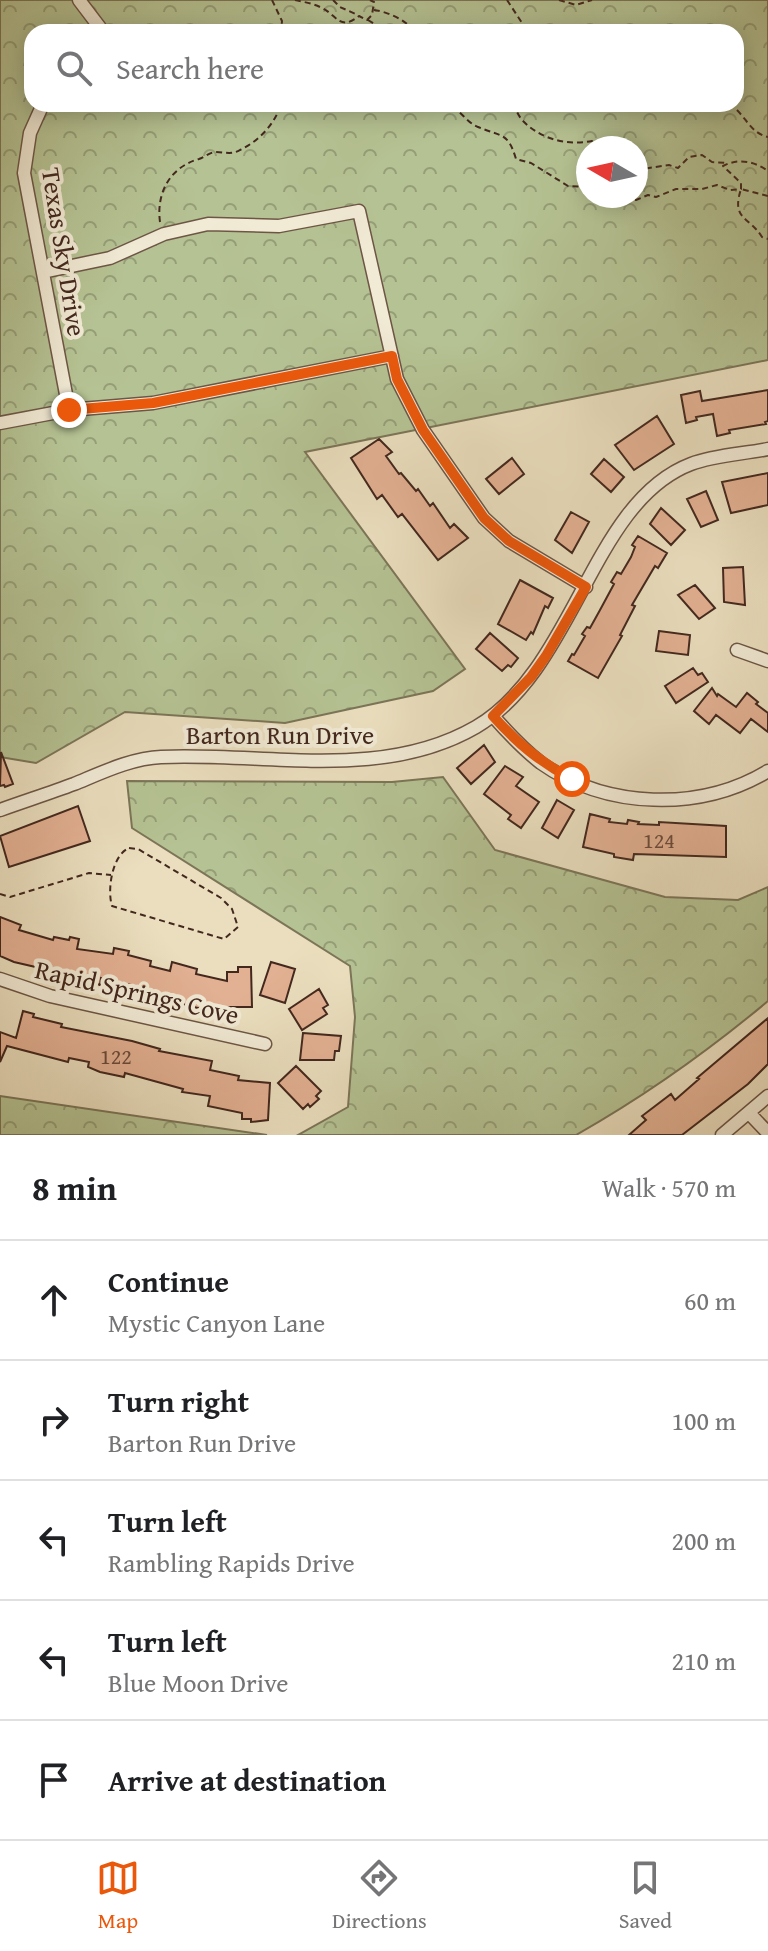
<!DOCTYPE html>
<meta charset="utf-8">
<style>
body{margin:0;font-family:"Gentium Book Plus",serif;background:#f6f6f6;color:#202124}
.compass{position:absolute;left:576px;top:136px;width:72px;height:72px;border-radius:50%;background:#fff;box-shadow:0 4px 20px #0003;rotate:279deg}
.stop{position:absolute;width:24px;height:24px;margin:-18px;border:6px solid #ea580c;border-radius:50%;background:#fff}
.stop.end{background:#ea580c;border-color:#fff;box-shadow:0 2px 8px #0008}
.list{margin:0;padding:0;list-style:none}
h2{display:flex;justify-content:space-between;align-items:center;height:104px;margin:0;padding:0 32px;font-size:34px}
h2 small{font-size:26px;font-weight:400;color:#757577}
.list li{display:grid;grid-template-columns:52px 1fr auto;gap:24px;align-items:center;box-sizing:border-box;height:120px;padding:0 32px;border-top:2px solid #e0e0e0}
.list b{display:block;font-size:30px;white-space:nowrap}
.list p{margin:0;font-size:26px;white-space:nowrap;color:#757577}
.list em{font-size:26px;font-style:normal;color:#757577}
.icon{flex:none;width:44px;height:44px;fill:none;stroke:currentColor;stroke-width:2;stroke-linecap:round;stroke-linejoin:round}
.map{position:relative;flex:none;width:768px;height:1135px;overflow:hidden}
.search{position:absolute;background:#fff;box-shadow:0 4px 20px #0003;left:24px;right:24px;top:24px;height:88px;display:flex;align-items:center;gap:20px;box-sizing:border-box;padding:0 28px;border-radius:24px;color:#757577;font-size:30px}
.sheet{height:704px;background:#fff}
nav{display:flex;justify-content:space-around;align-items:center;box-sizing:border-box;height:112px;border-top:2px solid #e0e0e0;background:#fff;font-size:22px;color:#757577}
nav a{display:grid;justify-items:center;gap:4px}
nav .on{color:#ea580c}
.map>svg:first-child{display:block}
.forest{fill:url(#forest-crowns);stroke:#7c7558;stroke-width:2;fill-rule:evenodd}
.building{fill:#e2b092;stroke:#43281e;stroke-width:2}
.lines{fill:none;stroke-linecap:round;stroke-linejoin:round}
.minor-casing{stroke:#6d5646;stroke-width:15}
.path{stroke:#43281e;stroke-width:2;stroke-dasharray:6 4;stroke-linecap:butt}
.minor{stroke:#f1ead5;stroke-width:12}
.route{stroke:#ea580c;stroke-width:10}
.labels{text-anchor:middle;stroke-width:8;stroke-linejoin:round;paint-order:stroke}
.number-label{font-size:22px;fill:#6b4a3b}
.street-label{font-size:26px;fill:#43281e;stroke:#f1ead5}
</style>
<div class="map">
<svg width="768" height="1135" viewBox="0 0 768 1135">
<defs>
<pattern id="forest-crowns" width="20" height="18" patternUnits="userSpaceOnUse" patternTransform="scale(2)"><rect width="20" height="18" fill="#b5c293"/><path d="M2 6a3 3 0 1 1 6 0M12 15a3 3 0 1 1 6 0" fill="none" stroke="#959e77"/></pattern>
</defs>
<rect width="100%" height="100%" fill="#eadebe"/>
<filter id="stains"><feTurbulence type="fractalNoise" baseFrequency=".0025" numOctaves="4"/><feColorMatrix values="0 0 0 0 .2 0 0 0 0 .09 0 0 0 0 .02 0 0 0 .5 -.17"/></filter>
<radialGradient id="worn" r=".72"><stop offset=".6" stop-color="#630" stop-opacity="0"/><stop offset="1" stop-color="#630" stop-opacity=".3"/></radialGradient>
<path class="forest" d="M0,0H768V360L305,452L465,669L433,691L285,723L125,712L36,763L0,757ZM32,32H736V104H32ZM588,148H636V196H588Z
M443,777L495,850L665,897L738,900L768,887V1001C707,1052 645,1096 576,1135H298L348,1107L355,1017L350,966L132,828L127,781L392,782Z
M0,1096L267,1135H0Z"/>
<path class="building" d="M768,390V421L765,422L766,424L729,430L730,433L717,436L713,414L696,417L697,420L686,423L681,395L700,391L702,401Z
M657,416L674,444L634,470L615,445Z
M379,439L392,452L386,456L399,474L401,473L416,491L418,489L430,506L433,503L450,528L454,524L468,538L438,560L402,514L398,517L382,495L377,499L351,458Z
M512,458L524,474L499,494L486,479Z
M604,459L624,477L611,492L591,474Z
M768,473V505L731,513L722,482Z
M706,491L718,520L701,527L687,499Z
M661,508L685,530L671,545L650,524Z
M571,512L589,522L572,553L555,540Z
M638,536L667,553L658,568L655,566L632,605L635,606L620,635L622,636L598,678L568,661L572,654L574,655L585,636L582,634L587,627L590,628L600,610L614,584L611,582L617,572L621,574L631,557L635,547L632,545Z
M743,567L745,605L724,602L723,568Z
M520,580L553,598L548,608L545,606L533,634L531,632L526,640L498,624Z
M695,585L715,608L699,619L678,595Z
M659,631L690,635L688,655L656,651Z
M490,633L518,658L511,667L508,665L502,671L476,649Z
M693,668L698,675L702,673L708,682L676,703L665,686Z
M712,688L717,696L718,694L736,707L747,693L758,702L756,704L768,713V732L751,719L740,733L716,715L709,724L694,711Z
M484,745L495,762L471,784L457,768Z
M1,752L13,784L5,787L4,785L0,786Z
M505,766L523,777L516,786L539,802L521,828L508,819L511,815L484,794Z
M557,800L574,810L558,838L542,828Z
M78,806L90,841L9,867L0,836Z
M590,814L610,819L609,822L627,824L628,820L639,822L638,824L659,825V822L726,826V857L634,854L633,860L614,857V854L583,847Z
M0,917L21,925L19,930L53,940L54,937L69,940L70,937L79,939L77,949L113,954L114,948L129,951L128,955L151,961L150,966L170,971L172,962L197,969L196,974L227,981V972H238V967H251L252,1007H215L213,1012L141,993L134,990L135,986L101,978L100,985L83,978L14,962L0,956Z
M271,962L295,969L285,1003L260,995Z
M319,989L328,1005L323,1008L327,1014L302,1030L289,1009Z
M23,1011L34,1014L33,1017L62,1024L61,1027L132,1041L160,1049L159,1051L212,1061L210,1070L239,1076L238,1080L270,1083L268,1120L251,1122V1119H242V1113L208,1106L210,1096L182,1092L183,1089L125,1073L124,1077L100,1072L88,1067L89,1062L69,1058L68,1062L7,1046L0,1062V1032L16,1038Z
M768,1018V1064L748,1084L682,1135H629L646,1120L642,1116L671,1094L675,1100L699,1079L697,1078Z
M303,1033L341,1036L339,1051H335L334,1060H300Z
M296,1066L321,1091L316,1096L319,1099L310,1107L308,1104L303,1109L278,1083Z"/>
<g class="lines">
<g class="minor-casing">
<path id="minor" d="M79,0L101,29L99,32
M43,104L30,133L24,173L69,410
M43,272L110,258L164,234L208,224L279,226L359,211L397,379L423,430L484,518L509,541L586,587
M0,423L69,410L153,403L392,356
M737,650L768,661
M493,716C508,733 523,749 541,763C606,809 700,812 768,771
M0,810C25,801 50,793 74,784C101,773 132,758 161,757C265,752 381,782 476,727C576,668 591,502 691,464C714,455 743,454 768,449
M0,979L50,996L265,1044
M749,1113L768,1133
M722,1135L768,1096"/>
</g>
<path class="path" d="M272,0L282,21L281,32
M295,0C303,2 312,3 320,7C337,14 339,32 359,16L367,20L372,15L374,2L370,0
M333,0L340,7L358,15
M507,0L528,32
M559,0L576,5L592,0
M374,10C388,12 407,20 414,32
M368,20L387,32
M457,104V110C464,116 470,124 478,127C502,137 508,132 516,159L531,163L568,186L588,187
M512,104C516,109 518,115 522,120C540,139 567,146 592,141L602,148
M699,104L706,108L719,104
M729,104C745,113 749,133 768,137
M636,170L669,165L678,168L689,157L702,155L712,162L726,163
M606,196L614,200H636L648,195L656,197L676,189H702L717,185L730,190L741,189V183L723,166C738,158 754,161 768,171
M768,196L741,189C731,220 749,216 762,237L768,239
M160,222C156,193 170,167 199,159C205,157 210,152 216,152C224,152 232,155 240,150C259,141 275,124 281,104
M129,848L138,849L221,898L232,909L238,927L224,939L112,906C107,890 112,855 129,848Z
M0,894L10,897L89,873L111,875"/>
<use href="#minor" class="minor"/>
</g>
<g class="lines">
<path class="route" d="M69,410L153,403L392,356L397,379L423,430L484,518L509,541L586,587L546,656L531,677L493,716C517,743 540,762 572,779"/>
</g>
<g class="labels">
<g class="number-label">
<text x="659" y="848">124</text>
<text x="116" y="1064">122</text>
</g>
<g class="street-label">
<text transform="translate(64 252) rotate(81)" y="9">Texas Sky Drive</text>
<text x="280" y="744">Barton Run Drive</text>
<text transform="translate(137 992) rotate(13)" y="9">Rapid Springs Cove</text>
</g>
</g>
<rect width="100%" height="100%" filter="url(#stains)"/>
<rect width="100%" height="100%" fill="url(#worn)"/>
</svg>
<svg class="compass" viewBox="-18 -18 36 36"><path d="M0-13l5 13h-10z" fill="#e53935"/><path d="M0 13l5-13h-10z" fill="#757577"/></svg>
<div class="stop" style="left:572px;top:779px"></div>
<div class="stop end" style="left:69px;top:410px"></div>
<div class="search"><svg class="icon" aria-label="search" viewBox="0 0 24 24"><circle cx="10" cy="10" r="6"/><path d="M15 15l6 6"/></svg>Search here</div>
</div>
<section class="sheet">
<h2>8 min<small>Walk · 570 m</small></h2>
<ul class="list">
<li><svg class="icon" aria-label="ahead" viewBox="0 0 24 24"><path d="M12 20V5M6 11l6-6 6 6"/></svg><div><b>Continue</b><p>Mystic Canyon Lane</p></div><em>60 m</em></li>
<li><svg class="icon" aria-label="right" viewBox="0 0 24 24"><path d="M7 20v-9h11M14 6l5 5-5 5"/></svg><div><b>Turn right</b><p>Barton Run Drive</p></div><em>100 m</em></li>
<li><svg class="icon" aria-label="left" viewBox="0 0 24 24"><path d="M17 20v-9H6M10 6l-5 5 5 5"/></svg><div><b>Turn left</b><p>Rambling Rapids Drive</p></div><em>200 m</em></li>
<li><svg class="icon" aria-label="left" viewBox="0 0 24 24"><path d="M17 20v-9H6M10 6l-5 5 5 5"/></svg><div><b>Turn left</b><p>Blue Moon Drive</p></div><em>210 m</em></li>
<li><svg class="icon" aria-label="arrive" viewBox="0 0 24 24"><path d="M6 21V4h12l-3 4 3 4H6"/></svg><div><b>Arrive at destination</b></div></li>
</ul>
</section>
<nav>
<a class="on"><svg class="icon" aria-label="map" viewBox="0 0 24 24"><path d="M3 6l6-2 6 2 6-2v14l-6 2-6-2-6 2zM9 4v14M15 6v14"/></svg>Map</a>
<a><svg class="icon" aria-label="directions" viewBox="0 0 24 24"><path d="M12 3l9 9-9 9-9-9zM9 14v-3h6M13 9l2 2-2 2"/></svg>Directions</a>
<a><svg class="icon" aria-label="saved" viewBox="0 0 24 24"><path d="M7 4h10v16l-5-4-5 4z"/></svg>Saved</a>
</nav>
